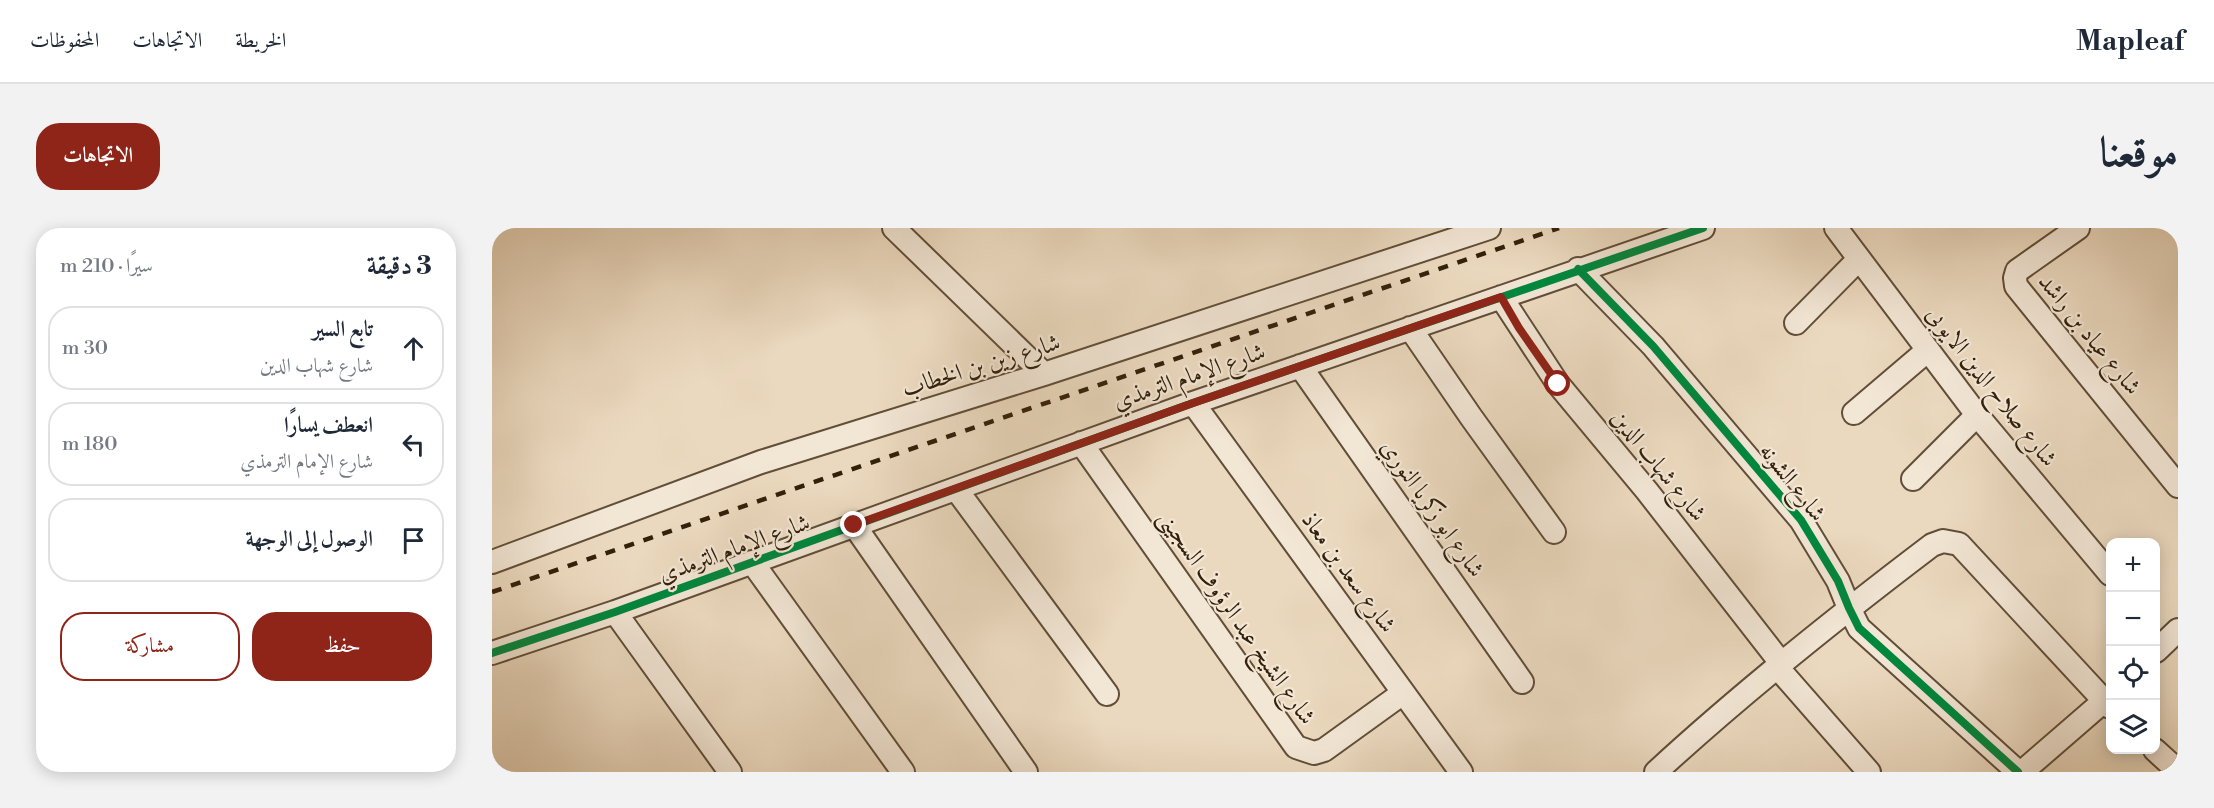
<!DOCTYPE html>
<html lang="ar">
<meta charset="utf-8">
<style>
body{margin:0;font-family:"Libre Bodoni",Amiri,serif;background:#f2f2f3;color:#1f2937;direction:rtl}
.controls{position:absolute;right:18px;bottom:18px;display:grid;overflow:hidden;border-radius:12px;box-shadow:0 3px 15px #0003}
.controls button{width:54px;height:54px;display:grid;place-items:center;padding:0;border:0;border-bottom:2px solid #e0e1e3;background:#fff;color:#1f2937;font:30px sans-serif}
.stop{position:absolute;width:18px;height:18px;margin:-14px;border:4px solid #8f2418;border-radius:50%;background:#fff}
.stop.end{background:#8f2418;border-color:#fff;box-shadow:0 2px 6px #0008}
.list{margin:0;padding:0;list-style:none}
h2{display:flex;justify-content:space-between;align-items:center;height:78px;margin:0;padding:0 24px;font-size:26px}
h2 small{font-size:20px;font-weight:400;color:#747a83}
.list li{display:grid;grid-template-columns:39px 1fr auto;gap:18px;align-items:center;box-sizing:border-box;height:84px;margin:0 12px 12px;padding:0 12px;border:2px solid #e0e1e3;border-radius:24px}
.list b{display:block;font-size:22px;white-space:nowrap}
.list p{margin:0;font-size:20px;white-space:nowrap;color:#747a83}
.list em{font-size:20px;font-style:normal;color:#747a83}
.actions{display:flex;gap:12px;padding:18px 24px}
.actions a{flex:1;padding:14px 0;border:2px solid #8f2418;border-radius:24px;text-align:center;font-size:21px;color:#8f2418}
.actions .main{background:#8f2418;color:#fff}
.icon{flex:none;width:33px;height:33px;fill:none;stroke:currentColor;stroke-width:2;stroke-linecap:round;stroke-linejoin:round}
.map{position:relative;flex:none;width:1686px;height:544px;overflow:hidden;direction:ltr;border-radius:24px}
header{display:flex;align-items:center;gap:36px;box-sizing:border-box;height:84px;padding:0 30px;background:#fff;border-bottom:2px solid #e0e1e3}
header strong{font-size:28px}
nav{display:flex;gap:33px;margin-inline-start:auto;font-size:21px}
.intro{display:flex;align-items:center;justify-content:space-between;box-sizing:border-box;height:144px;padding:0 36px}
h1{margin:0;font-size:42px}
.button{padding:15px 27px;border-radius:24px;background:#8f2418;color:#fff;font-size:21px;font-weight:700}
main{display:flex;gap:36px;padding:0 36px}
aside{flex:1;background:#fff;border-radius:24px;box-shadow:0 3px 15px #0003}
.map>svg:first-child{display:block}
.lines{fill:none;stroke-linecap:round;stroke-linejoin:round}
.minor-casing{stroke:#614e38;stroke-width:26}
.minor{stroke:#f2e6d5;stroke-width:22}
.rail{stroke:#33200b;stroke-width:4.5;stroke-dasharray:10 10;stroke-linecap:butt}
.cycleway-casing{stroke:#f2e6d5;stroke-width:11}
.cycleway{stroke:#00873e;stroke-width:8}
.route{stroke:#8f2418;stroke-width:8}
.labels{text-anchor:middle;stroke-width:4.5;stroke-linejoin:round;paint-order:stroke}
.street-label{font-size:24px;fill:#33200b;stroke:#f2e6d5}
</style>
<header>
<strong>Mapleaf</strong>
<nav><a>الخريطة</a><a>الاتجاهات</a><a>المحفوظات</a></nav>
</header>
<div class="intro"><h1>موقعنا</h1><a class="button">الاتجاهات</a></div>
<main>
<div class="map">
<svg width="1686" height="544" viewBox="0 0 1686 544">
<rect width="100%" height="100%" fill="#ebd9bf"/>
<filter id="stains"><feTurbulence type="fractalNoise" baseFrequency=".00333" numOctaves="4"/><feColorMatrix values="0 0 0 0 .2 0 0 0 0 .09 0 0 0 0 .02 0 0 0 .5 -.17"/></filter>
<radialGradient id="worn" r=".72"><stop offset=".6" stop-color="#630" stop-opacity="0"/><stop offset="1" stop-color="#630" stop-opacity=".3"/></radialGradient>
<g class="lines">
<g class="minor-casing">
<path id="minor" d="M402,0L552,146
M1344,0L1485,187L1618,346
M1586,0L1525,43L1523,50L1524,58L1686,258
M1086,41L1161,118L1309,292L1346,353L1357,380L1367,400L1526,544
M1009,69L1066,156L1155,263L1289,435
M1304,95L1367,31
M918,100L979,189L1062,304
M808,138L1030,454
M701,175L969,544
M1362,185L1436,122
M589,215L804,519L822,525L832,522L911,465
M1421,251L1485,187
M464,261L615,466
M362,297L534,544
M0,334L269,234L552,146L997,0
M260,334L411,544
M123,384L238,544
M1664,423L1686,402
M0,425L123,384L701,175L1211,0
M1285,439L1377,544
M1663,522L1686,543
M1164,544C1252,463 1345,389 1440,317L1451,313L1467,316L1618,479
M1530,544L1612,473"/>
</g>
<use href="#minor" class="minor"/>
<path class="rail" d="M0,364L1067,0"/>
<g class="cycleway-casing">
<path id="cycleway" d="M1086,41L1161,118L1309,292L1346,353L1357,380L1367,400L1526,544
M0,425L123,384L701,175L1211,0"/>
</g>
<use href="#cycleway" class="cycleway"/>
</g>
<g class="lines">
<path class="route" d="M362,297L701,175L1009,69L1027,100L1066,156"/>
</g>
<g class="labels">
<g class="street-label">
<text transform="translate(1598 106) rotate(51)" y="8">شارع عياد بن راشد</text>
<text transform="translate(489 137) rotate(-17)" y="8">شارع زين بن الخطاب</text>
<text transform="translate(697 148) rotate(-19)" y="8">شارع الإمام الترمذي</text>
<text transform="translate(1500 158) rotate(52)" y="8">شارع صلاح الدين الايوبى</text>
<text transform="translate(1167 237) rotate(51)" y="8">شارع شهاب الدين</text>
<text transform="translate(1301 254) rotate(52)" y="8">شارع الشونه</text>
<text transform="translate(941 280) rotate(55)" y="8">شارع ابو زكريا النوري</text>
<text transform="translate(242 320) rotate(-20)" y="8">شارع الإمام الترمذي</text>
<text transform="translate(857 344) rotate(54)" y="8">شارع سعد بن معاذ</text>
<text transform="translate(745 389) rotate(55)" y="8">شارع الشيخ عبد الرؤوف السجينى</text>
</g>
</g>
<rect width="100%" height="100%" filter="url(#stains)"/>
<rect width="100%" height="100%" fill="url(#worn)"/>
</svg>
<div class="controls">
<button>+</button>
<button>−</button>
<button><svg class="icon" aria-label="locate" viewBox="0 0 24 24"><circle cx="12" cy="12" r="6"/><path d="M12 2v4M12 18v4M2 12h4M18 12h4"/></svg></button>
<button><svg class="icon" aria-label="layers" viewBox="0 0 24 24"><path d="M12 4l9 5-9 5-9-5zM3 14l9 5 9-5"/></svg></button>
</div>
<div class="stop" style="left:1066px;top:156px"></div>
<div class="stop end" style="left:362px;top:297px"></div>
</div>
<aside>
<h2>3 دقيقة<small>سيرًا · 210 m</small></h2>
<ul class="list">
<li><svg class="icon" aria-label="ahead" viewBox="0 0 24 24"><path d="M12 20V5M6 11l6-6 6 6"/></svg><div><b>تابع السير</b><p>شارع شهاب الدين</p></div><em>30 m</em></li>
<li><svg class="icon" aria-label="left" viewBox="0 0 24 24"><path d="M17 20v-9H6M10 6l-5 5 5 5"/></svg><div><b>انعطف يسارًا</b><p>شارع الإمام الترمذي</p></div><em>180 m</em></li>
<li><svg class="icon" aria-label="arrive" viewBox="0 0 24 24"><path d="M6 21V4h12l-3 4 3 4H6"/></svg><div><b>الوصول إلى الوجهة</b></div></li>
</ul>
<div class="actions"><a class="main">حفظ</a><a>مشاركة</a></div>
</aside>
</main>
